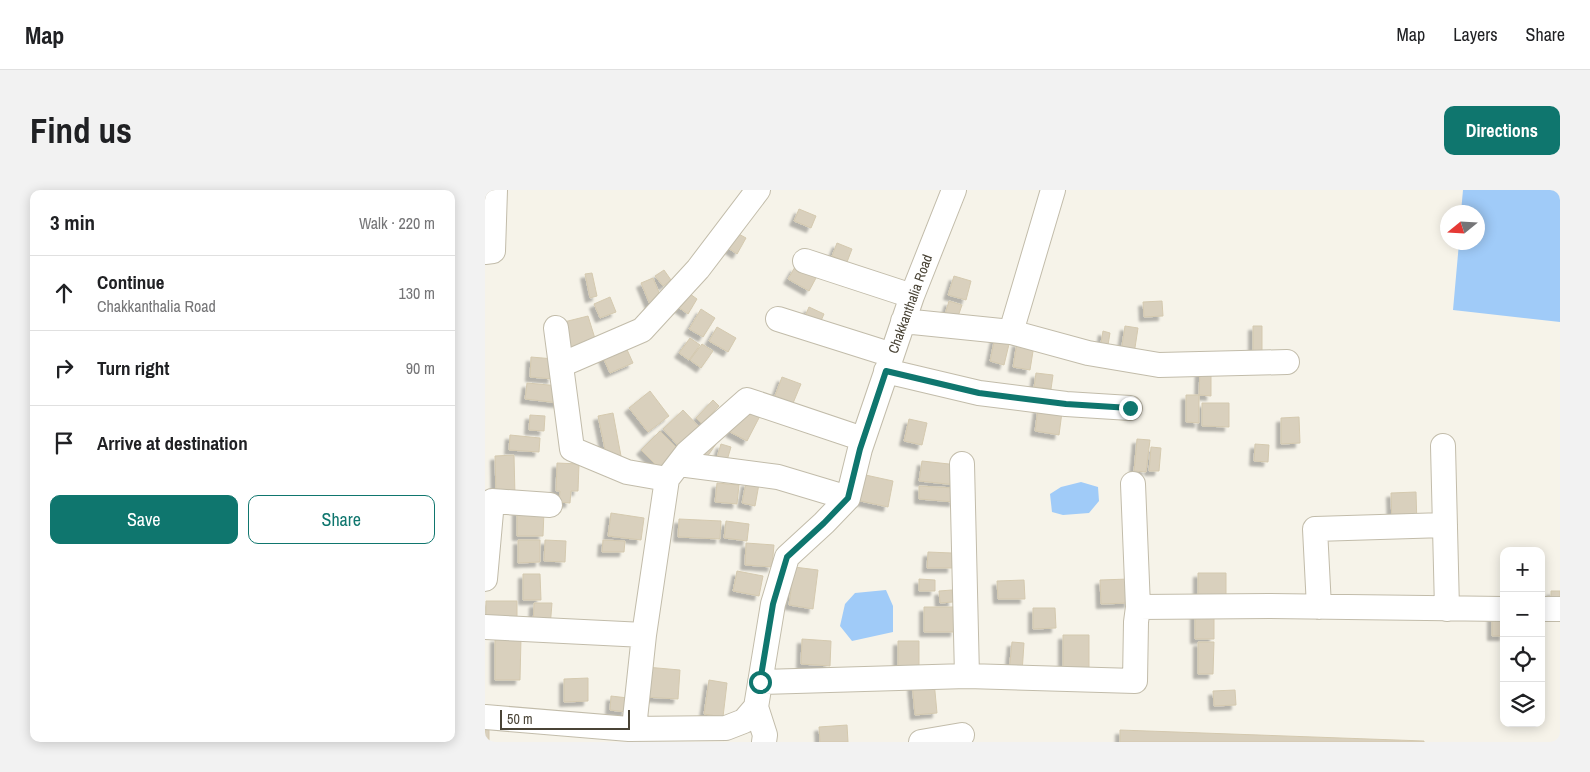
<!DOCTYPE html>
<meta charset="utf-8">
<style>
body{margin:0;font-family:"Archivo Narrow",sans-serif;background:#f2f2f2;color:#202124}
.controls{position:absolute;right:15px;bottom:15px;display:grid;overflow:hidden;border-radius:10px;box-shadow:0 2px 12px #0003}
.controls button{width:45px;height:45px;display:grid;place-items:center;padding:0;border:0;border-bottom:1px solid #e0e0e0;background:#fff;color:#202124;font:25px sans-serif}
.compass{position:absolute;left:955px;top:15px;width:45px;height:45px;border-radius:50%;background:#fff;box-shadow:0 2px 12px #0003;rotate:252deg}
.scale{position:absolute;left:15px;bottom:12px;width:130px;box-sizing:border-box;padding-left:5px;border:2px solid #4a4436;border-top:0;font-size:14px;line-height:18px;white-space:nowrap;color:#4a4436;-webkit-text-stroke:4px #fff;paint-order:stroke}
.stop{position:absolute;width:15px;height:15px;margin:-11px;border:4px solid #0f766e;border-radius:50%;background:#fff}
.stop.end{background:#0f766e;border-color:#fff;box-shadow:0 1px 5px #0008}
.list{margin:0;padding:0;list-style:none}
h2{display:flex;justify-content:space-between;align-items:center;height:65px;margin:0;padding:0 20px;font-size:21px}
h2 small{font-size:16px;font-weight:400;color:#757577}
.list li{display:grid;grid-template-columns:32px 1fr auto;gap:15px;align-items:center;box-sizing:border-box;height:75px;padding:0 20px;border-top:1px solid #e0e0e0}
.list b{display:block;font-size:19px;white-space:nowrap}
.list p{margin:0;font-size:16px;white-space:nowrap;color:#757577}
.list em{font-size:16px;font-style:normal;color:#757577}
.actions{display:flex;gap:10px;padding:15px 20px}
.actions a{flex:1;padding:11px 0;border:1px solid #0f766e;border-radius:10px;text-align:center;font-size:18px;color:#0f766e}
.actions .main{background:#0f766e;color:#fff}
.icon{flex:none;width:28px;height:28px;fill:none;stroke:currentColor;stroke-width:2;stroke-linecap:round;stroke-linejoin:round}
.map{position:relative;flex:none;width:1075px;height:552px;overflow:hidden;border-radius:10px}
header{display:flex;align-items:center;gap:30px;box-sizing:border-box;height:70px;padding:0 25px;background:#fff;border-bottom:1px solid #e0e0e0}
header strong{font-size:24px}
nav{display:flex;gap:28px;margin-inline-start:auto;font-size:18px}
.intro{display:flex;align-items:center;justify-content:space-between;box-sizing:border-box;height:120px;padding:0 30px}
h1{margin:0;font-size:35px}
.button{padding:12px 22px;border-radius:10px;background:#0f766e;color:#fff;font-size:18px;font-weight:700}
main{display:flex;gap:30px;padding:0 30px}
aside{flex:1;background:#fff;border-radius:10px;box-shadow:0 2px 12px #0003}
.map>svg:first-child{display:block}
.water{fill:#a0cbf8}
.building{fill:#d9d0bd;stroke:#d4c9af;filter:url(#shadow)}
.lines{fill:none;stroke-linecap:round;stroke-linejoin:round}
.minor-casing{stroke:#c2bcaa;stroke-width:26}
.minor{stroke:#fff;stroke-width:24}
.route{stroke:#0f766e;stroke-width:6}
.labels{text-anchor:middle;stroke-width:4;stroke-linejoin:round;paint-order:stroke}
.street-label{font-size:14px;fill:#4a4436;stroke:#fff}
</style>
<header>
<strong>Map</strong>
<nav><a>Map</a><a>Layers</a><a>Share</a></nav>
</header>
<div class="intro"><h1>Find us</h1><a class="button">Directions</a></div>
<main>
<aside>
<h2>3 min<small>Walk · 220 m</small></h2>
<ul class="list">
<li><svg class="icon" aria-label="ahead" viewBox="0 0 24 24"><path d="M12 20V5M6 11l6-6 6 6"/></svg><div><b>Continue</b><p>Chakkanthalia Road</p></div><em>130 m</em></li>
<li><svg class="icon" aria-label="right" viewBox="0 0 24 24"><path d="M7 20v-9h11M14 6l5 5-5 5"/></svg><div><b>Turn right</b></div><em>90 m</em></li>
<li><svg class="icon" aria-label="arrive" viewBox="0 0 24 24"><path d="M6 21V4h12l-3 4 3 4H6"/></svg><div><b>Arrive at destination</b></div></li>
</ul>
<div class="actions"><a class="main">Save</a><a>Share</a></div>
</aside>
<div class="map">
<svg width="1075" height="552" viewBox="0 0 1075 552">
<defs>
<filter id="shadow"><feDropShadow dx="-4.5" dy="4.5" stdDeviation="1" flood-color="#0004"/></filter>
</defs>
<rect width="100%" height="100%" fill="#f6f3e9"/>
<path class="water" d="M978,0H1075V132L968,120L974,53L992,52V22H976Z
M596,292L613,297L614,311L604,323L578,325L567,322L565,304L576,297Z
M401,400L408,416V442L367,451L355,436L360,414L370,403Z"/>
<path class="building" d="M314,19L331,26L326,38L309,31Z
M252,43L261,48L252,64L243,58Z
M352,53L367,59L362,72L347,66Z
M310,77L331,88L324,101L303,89Z
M179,80L186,90L178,96L170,86Z
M107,83L112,106L105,108L100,84Z
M469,86L486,91L481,110L463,105Z
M168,88L178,112L166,117L156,93Z
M201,101L212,109L203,124L190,115Z
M125,107L131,122L115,128L109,114Z
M464,111L477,115L470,135L458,131Z
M677,111L678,126L659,127L658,112Z
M324,117L339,124L332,140L317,133Z
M216,119L230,128L218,147L204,139Z
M103,126L112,155L87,162L79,132Z
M640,136L653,138L649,164L636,162Z
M768,136H777V162H768Z
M232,137L251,148L243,162L224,151Z
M618,141L625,143L622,161L615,159Z
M510,147L525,150L519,175L505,171Z
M205,148L215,155L204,170L194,163Z
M532,152L549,155L545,180L528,177Z
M139,153L148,173L125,183L116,163Z
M217,154L228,161L216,178L205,170Z
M46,167L69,169L67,189L45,187Z
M715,178L726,179V206L714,205Z
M551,183L568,185L566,199L549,197Z
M297,187L316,194L306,218L288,211Z
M42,193L75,196L74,213L40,209Z
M165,201L184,226L163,242L144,218Z
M701,205H714V233L701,232Z
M228,210L234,216L217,234L211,228Z
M717,213H744V237L717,236Z
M259,215L276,224L262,251L245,242Z
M553,218L577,222L574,245L550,241Z
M198,220L218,241L197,260L178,239Z
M128,223L136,266L122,269L113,226Z
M45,225L60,226L59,241L44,240Z
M814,227L815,253L796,254V228Z
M424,229L442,233L437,255L419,251Z
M175,241L195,261L176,280L156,260Z
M25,245L55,248L54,262L24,260Z
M223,248L231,254L217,274L209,267Z
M652,249L665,250L661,282L649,281Z
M236,254L246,257L240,277L230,274Z
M770,254L784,255L783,272L769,271Z
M666,257L676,258L674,281H664Z
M29,265L30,306H11L10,266Z
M437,271L473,275L471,295L434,291Z
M72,273L94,274L93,301H86L85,313L74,312L75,301H71Z
M376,284L408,291L403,317L371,310Z
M261,292L274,294L270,316L257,313Z
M232,293L254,295L252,314L230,312Z
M434,296L470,298L469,312L434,309Z
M931,302L932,336H907L906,303Z
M32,320L59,321L58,346H32Z
M126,323L159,328L156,350L123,346Z
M194,329L236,331L235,349L193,347Z
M241,331L264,334L262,351L239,348Z
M33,350H55V372L33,373Z
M60,350L81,351L80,372L59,371Z
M118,350L140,351L139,362H117Z
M261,353L289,355L287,377L260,375Z
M443,362L467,363V378H442Z
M309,377L333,380L328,419L304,415Z
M252,381L278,386L274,406L248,401Z
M713,383H741V409H713Z
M38,384H55L56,410H38Z
M434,389L450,390V401H434Z
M644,389V413L616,414L615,390Z
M539,390L540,409H513L512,391Z
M467,400L468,412L455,413L454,401Z
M1066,401H1075V411L1066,410Z
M1,411H32V433H1Z
M49,413H67L65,438L48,437Z
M439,417H471L470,442H439Z
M548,418H570L571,438L548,439Z
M710,421H729V449H710Z
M1007,423H1019V446H1007Z
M578,445H604V482L578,481Z
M10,448H36L35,490H10Z
M317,449L346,451L345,476L316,474Z
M413,451H434V480H413Z
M527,452L539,453L537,483L524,482Z
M713,452H729L728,484H713Z
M161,477L195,480L193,509L159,507Z
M103,488V511L79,512V489Z
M224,490L242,493L238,527L219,524Z
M449,491L452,523L430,525L427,493Z
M750,500L751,515L729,516L728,501Z
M126,506L143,508L141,522L125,520Z
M362,535L363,552H335L334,537Z
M0,540H4V552H0Z
M635,540L939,551V552H635Z"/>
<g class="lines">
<g class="minor-casing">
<path id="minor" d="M0,62L8,61L10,0
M320,71L427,106
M293,129L407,165
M418,131L526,142L603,163L674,175L802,172
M71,138L87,259L142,282L182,289
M526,142L568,0
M76,175L157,140L213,79L273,0
M401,181L494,203L581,214L645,218
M958,256L962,419
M194,274L293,287L363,308
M477,274L482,486
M0,389L7,311L65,315
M653,417L785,416L1019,419
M834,417L830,339L960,335
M1056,419H1075
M0,437L159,445
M275,492L482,486L650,491L651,432L653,417L648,294
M271,517L280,545L279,552
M0,527L144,539L241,538L259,531L271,517L288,414L302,367L339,333L363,308L375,259L427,106L469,0
M149,538L159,445L182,289L202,263L262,210L378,249
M436,552L477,545"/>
</g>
<use href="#minor" class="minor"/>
</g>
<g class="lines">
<path class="route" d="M275,492L288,414L302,367L339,333L363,308L375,259L401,181L494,203L581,214L645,218"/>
</g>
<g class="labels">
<g class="street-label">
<text transform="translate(425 114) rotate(-70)" y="5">Chakkanthalia Road</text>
</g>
</g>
</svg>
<div class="controls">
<button>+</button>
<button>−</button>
<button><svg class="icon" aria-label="locate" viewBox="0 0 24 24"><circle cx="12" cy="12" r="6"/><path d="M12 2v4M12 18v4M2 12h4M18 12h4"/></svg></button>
<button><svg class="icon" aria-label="layers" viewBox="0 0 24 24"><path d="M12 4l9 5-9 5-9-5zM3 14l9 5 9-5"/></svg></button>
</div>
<svg class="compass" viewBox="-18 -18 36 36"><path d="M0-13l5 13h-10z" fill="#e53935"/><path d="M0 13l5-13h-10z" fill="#757577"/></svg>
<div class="scale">50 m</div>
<div class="stop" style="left:275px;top:492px"></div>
<div class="stop end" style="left:645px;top:218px"></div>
</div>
</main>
